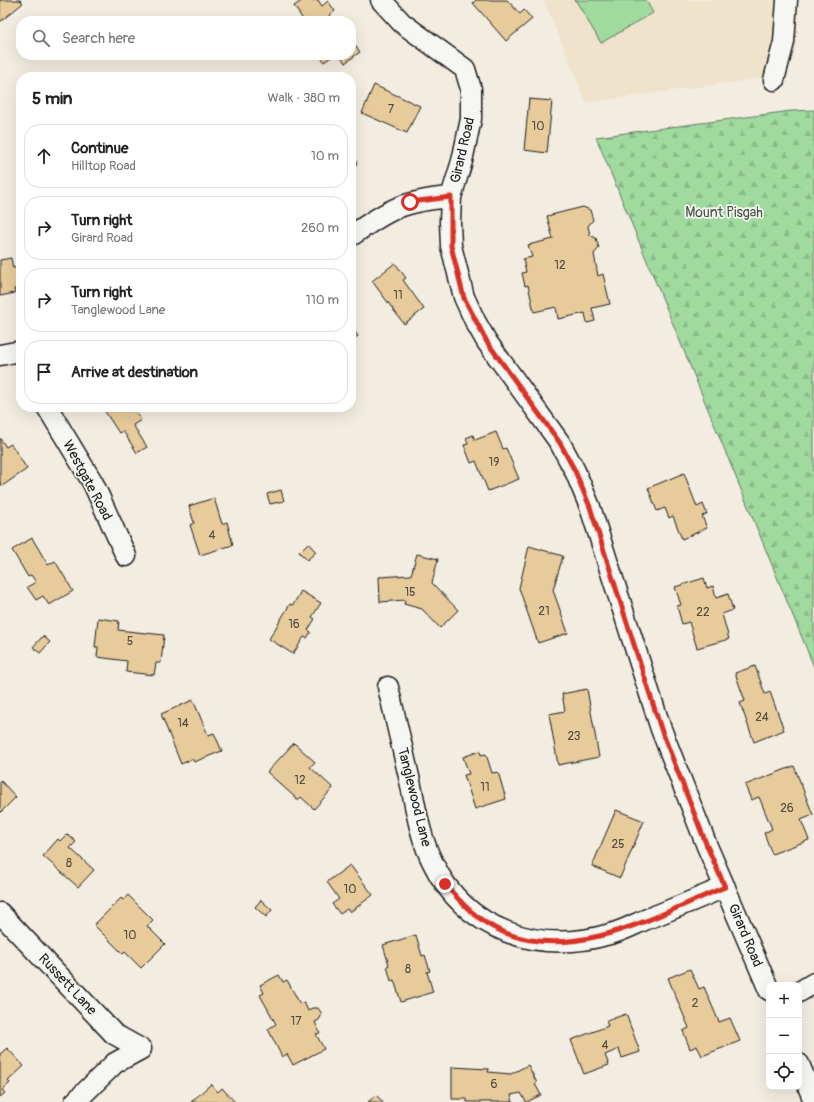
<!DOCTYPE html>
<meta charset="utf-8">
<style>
body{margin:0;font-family:Pangolin,sans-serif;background:#f6f6f6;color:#222}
.controls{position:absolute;right:12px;bottom:12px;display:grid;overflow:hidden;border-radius:8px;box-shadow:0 4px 16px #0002}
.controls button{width:36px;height:36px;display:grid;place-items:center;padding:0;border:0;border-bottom:1px solid #e0e0e0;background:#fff;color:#222;font:20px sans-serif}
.stop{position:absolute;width:12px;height:12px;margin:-9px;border:3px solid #d93025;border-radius:50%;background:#fff}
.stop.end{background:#d93025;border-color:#fff;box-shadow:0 1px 4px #0008}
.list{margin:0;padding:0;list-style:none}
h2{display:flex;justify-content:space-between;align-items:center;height:52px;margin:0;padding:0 16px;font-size:17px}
h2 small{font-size:13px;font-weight:400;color:#767676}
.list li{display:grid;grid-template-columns:26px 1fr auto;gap:12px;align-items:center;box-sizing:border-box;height:64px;margin:0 8px 8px;padding:0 8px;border:1px solid #e0e0e0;border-radius:16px}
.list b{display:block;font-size:15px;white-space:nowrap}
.list p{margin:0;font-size:13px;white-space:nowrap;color:#767676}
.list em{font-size:13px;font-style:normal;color:#767676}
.icon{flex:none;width:22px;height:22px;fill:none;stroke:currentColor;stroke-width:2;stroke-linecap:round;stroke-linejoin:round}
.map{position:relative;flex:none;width:814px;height:1102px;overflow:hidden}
.search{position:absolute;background:#fff;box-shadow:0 4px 16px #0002;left:16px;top:16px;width:340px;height:44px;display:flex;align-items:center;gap:10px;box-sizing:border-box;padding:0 14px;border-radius:16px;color:#767676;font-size:15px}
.panel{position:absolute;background:#fff;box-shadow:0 4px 16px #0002;left:16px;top:72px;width:340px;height:340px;border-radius:16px}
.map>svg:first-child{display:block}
.built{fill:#efe3cc}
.forest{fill:url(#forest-firs);stroke:#5e7b5e}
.garden{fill:#a0da9f;stroke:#5e7b5e}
.building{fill:#e7cb9b;stroke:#1c1c1c}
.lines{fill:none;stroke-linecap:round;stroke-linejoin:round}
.minor-casing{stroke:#1c1c1c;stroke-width:23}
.minor{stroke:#f6f6f2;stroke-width:20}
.route{stroke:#d93025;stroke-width:5}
.labels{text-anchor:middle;stroke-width:3.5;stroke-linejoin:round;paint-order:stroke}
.number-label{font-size:12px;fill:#4f483c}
.street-label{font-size:14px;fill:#1c1c1c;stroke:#f6f6f2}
.park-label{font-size:14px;fill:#445543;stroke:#f6f6f2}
</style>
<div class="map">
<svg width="814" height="1102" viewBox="0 0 814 1102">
<defs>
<pattern id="forest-firs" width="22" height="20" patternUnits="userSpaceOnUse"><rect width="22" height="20" fill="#a0da9f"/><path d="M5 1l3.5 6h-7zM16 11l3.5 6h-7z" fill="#89ba88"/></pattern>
</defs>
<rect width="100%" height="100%" fill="#f3ede1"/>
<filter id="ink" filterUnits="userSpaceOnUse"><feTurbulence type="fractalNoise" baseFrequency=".025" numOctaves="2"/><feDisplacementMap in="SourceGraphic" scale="8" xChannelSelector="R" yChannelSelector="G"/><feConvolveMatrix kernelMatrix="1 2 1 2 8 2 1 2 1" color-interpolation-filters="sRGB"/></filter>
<g filter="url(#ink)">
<path class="built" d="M544,0H776L774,67L770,74L763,78L586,103Z"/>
<path class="forest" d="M814,110V667L596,137L791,111Z"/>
<path class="garden" d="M574,0H646L653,13L601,43L576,1Z"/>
<path class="building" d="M0,0H20L23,3L0,22Z
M303,0H318L322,6L328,1L335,11L329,15L333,21H304L294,6Z
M476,0H507L520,14L524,10L532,19L506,41L473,3Z
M351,39L360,52L345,63L340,55H351Z
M320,55H334L324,62Z
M374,85L420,106L407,133L362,113Z
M529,99L552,101L547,153L524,150Z
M351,159L357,161L352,178H351Z
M583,207L590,210L593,220L588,226L590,235L596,238L599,248L594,254L598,276L603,274L610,304L592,308L595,321L587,323L585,313L558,319L556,307L534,312L528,285L525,286L522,273L526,272L523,259L532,257L528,245L553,239L547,216Z
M11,258L13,268L21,267V288L14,289L15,293L0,296V260Z
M395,263L406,278L403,280L424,309L404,324L372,281Z
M351,326L358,336L351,341Z
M102,407H133L141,420L133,425L147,447L137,453L123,431L119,433Z
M496,432L503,449L506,448L519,479L488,491L476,461L471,463L464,445L468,444L466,438L473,435L475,440Z
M0,438L6,447L11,444L27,469L2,486L0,482Z
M684,473L697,507L703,504L707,514L702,516L707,528L682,539L673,516L669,518L665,508L657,511L648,488Z
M281,490L284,501L270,504L267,494Z
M214,498L222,524L227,522L233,545L200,555L190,525L194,523L189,506Z
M32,538L48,565L55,561L73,591L49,605L43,596L36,600L27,587L36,582L31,575L28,577L12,550Z
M308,543L316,552L307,560L299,552Z
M529,546L563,556L553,590L568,633L538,643L519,588Z
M417,554L438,559L432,583L458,610L440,628L422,609L404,604L405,600L380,602L379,577L411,575Z
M704,578L707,588L713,586L716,598L728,594L733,610L722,614L729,639L697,648L689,622L682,624L677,606L681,605L675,587Z
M301,591L321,603L312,617L315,619L308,630L311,632L307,638L304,637L293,654L269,639L290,604L293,605Z
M98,618L119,621L118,630L164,635L161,663H156L154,675L126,672L127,661L97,657L98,647H95Z
M43,636L50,642L40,653L33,647Z
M755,666L765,694L770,692L784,730L754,742L740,703L745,701L735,673Z
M587,689L599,757L558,765L549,714L565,711L562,694Z
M193,700L208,735L214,733L222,751L194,762L192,759L181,764L161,714Z
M294,743L315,762L310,767L333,788L314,809L301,797L298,800L267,772Z
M480,751L481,755L486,754L492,773L498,772L506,799L475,809L464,775L469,774L463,757Z
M794,766L813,815L801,820L809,840L772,854L764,833L772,829L759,797L751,800L745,785Z
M0,780L16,797L0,813Z
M616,810L644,821L620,878L592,866Z
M67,834L76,842L70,848L94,870L78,887L43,856L58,839L60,841Z
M350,865L373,895L350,912L347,909L340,914L332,904L339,899L327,882Z
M128,895L153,920L147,926L165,944L141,968L125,952L123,954L94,925L121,898L123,900Z
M261,900L272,910L266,917L255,907Z
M416,935L422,956L425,955L430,971L427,972L433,992L401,1002L394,980L391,981L387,966L389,965L383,945Z
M690,969L699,989L704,987L719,1022L730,1018L740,1041L702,1056L697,1046L690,1049L683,1031L689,1028L668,978Z
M279,975L283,982L287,980L300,1004L304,1002L308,1011L312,1008H318L322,1014L319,1020L315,1022L320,1033L316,1034L324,1049L293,1065L287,1054L282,1057L268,1029L276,1024L260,995L264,993L260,985Z
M626,1014L640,1052L622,1058L619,1049L605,1055L609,1065L584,1074L571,1040L608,1026L606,1021Z
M7,1048L24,1066L8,1081L10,1083L2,1090L5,1093L0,1097V1054Z
M528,1065L537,1083L535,1084L541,1095L527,1102H526L521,1093L511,1095L513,1102H467V1099H452V1067L489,1069L488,1072L511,1074Z
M211,1084L218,1092L222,1088L235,1102H191Z
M376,1095L383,1102H368Z"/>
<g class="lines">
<g class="minor-casing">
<path id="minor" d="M381,0L402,23L465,69L471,89V119L462,161L451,197L450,222L451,246L464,297L475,321L487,342L560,443L575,471L590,507L661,729L707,846L769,990
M774,80L784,42L787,0
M351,236C389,209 403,201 451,197
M0,355L21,351
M47,407L93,483L126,556
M388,687C395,718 403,750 410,781C416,809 420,838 433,863C466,931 539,955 610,934C623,931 635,924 647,919C673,909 699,898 725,887
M0,913L114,1034L141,1049
M799,992L814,983
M799,1064L814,1101
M75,1102L115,1063L141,1049"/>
</g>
<use href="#minor" class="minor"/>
</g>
</g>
<g class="lines" filter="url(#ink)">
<path class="route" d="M410,202L451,197V246L464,298L487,342L560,443L575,471L590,507L661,729L707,846L725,887C659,914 576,963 503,932C479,922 461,903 445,884"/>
</g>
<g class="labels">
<g class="number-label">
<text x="391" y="113">7</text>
<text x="538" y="130">10</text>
<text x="560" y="269">12</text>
<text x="398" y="299">11</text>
<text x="494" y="466">19</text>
<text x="212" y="539">4</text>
<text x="410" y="596">15</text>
<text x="544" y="615">21</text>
<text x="703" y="616">22</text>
<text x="294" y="628">16</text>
<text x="130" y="645">5</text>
<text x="762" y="721">24</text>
<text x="183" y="727">14</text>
<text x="574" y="740">23</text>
<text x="300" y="784">12</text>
<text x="485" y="791">11</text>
<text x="787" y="812">26</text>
<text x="618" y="848">25</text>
<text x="69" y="867">8</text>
<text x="350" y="893">10</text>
<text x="130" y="939">10</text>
<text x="408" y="973">8</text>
<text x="695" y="1007">2</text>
<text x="296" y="1025">17</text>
<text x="605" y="1049">4</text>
<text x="494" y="1088">6</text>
</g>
<g class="street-label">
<text transform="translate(462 150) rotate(-77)" y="5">Girard Road</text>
<text transform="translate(88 480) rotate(62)" y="5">Westgate Road</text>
<text transform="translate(415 797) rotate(76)" y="5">Tanglewood Lane</text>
<text transform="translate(746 935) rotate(67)" y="5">Girard Road</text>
<text transform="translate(68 984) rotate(47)" y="5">Russett Lane</text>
</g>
<g class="park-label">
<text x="724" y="217">Mount Pisgah</text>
</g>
</g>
</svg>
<div class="controls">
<button>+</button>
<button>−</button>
<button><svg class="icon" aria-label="locate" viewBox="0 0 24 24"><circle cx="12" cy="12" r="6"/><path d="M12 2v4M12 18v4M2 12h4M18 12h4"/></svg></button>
</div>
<div class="stop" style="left:410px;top:202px"></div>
<div class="stop end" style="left:445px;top:884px"></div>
<div class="search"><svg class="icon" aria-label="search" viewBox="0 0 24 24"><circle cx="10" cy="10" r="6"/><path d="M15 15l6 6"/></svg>Search here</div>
<section class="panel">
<h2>5 min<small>Walk · 380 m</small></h2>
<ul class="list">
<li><svg class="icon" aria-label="ahead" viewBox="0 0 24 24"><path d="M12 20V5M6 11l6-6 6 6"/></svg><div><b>Continue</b><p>Hilltop Road</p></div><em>10 m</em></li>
<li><svg class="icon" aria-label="right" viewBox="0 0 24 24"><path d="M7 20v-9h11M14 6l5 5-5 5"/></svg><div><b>Turn right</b><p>Girard Road</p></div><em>260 m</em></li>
<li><svg class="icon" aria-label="right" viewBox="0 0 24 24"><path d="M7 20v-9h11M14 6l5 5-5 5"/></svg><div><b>Turn right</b><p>Tanglewood Lane</p></div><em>110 m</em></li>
<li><svg class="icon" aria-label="arrive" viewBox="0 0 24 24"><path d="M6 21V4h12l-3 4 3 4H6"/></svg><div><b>Arrive at destination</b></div></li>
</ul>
</section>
</div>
